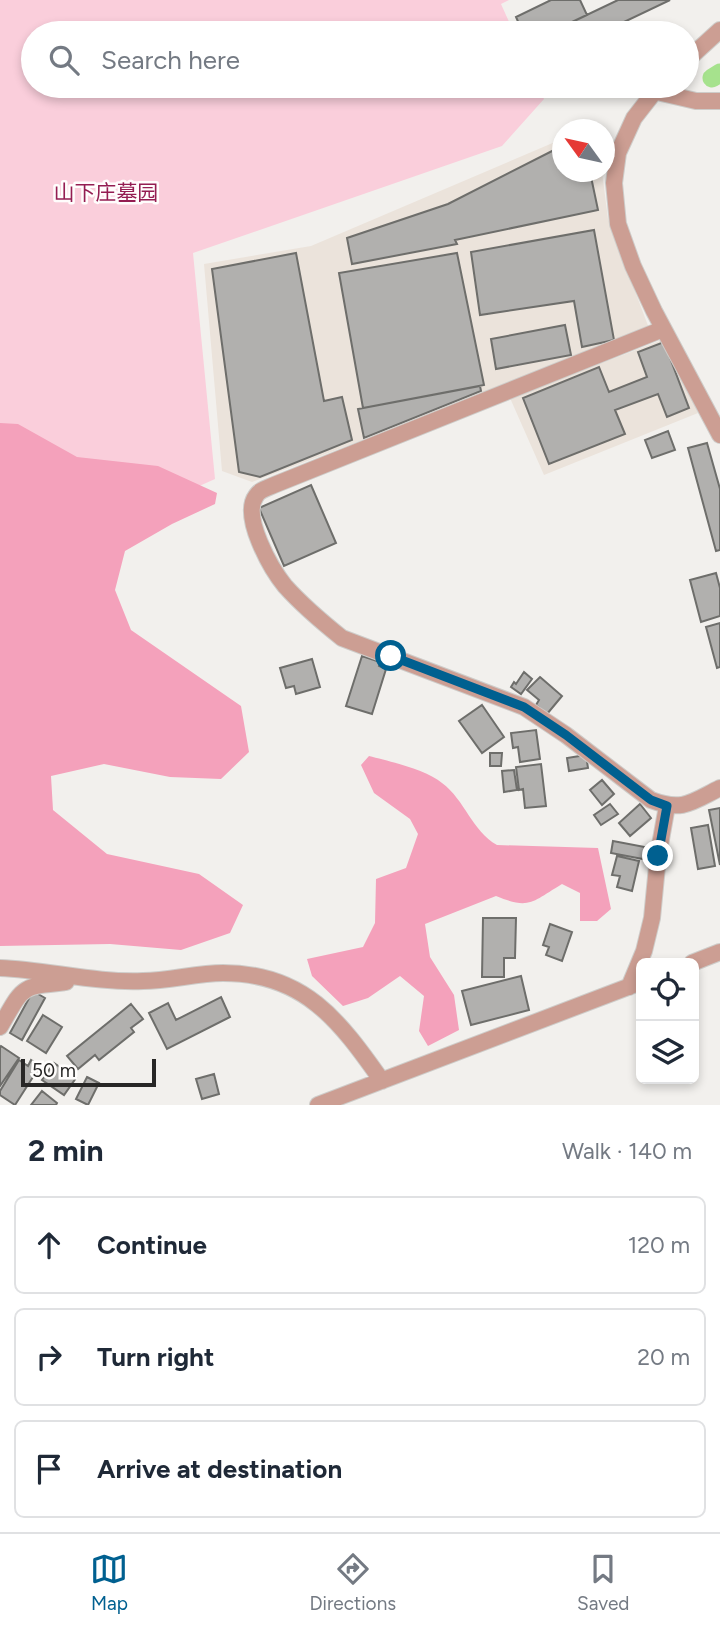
<!DOCTYPE html>
<meta charset="utf-8">
<style>
body{margin:0;font-family:Figtree,"Noto Sans SC",sans-serif;background:#f2f2f3;color:#1f2937}
.controls{position:absolute;right:21px;bottom:21px;display:grid;overflow:hidden;border-radius:10px;box-shadow:0 4px 10px #0003}
.controls button{width:63px;height:63px;display:grid;place-items:center;padding:0;border:0;border-bottom:2px solid #e0e1e3;background:#fff;color:#1f2937;font:35px sans-serif}
.compass{position:absolute;left:552px;top:119px;width:63px;height:63px;border-radius:50%;background:#fff;box-shadow:0 4px 10px #0003;rotate:303deg}
.scale{position:absolute;left:21px;bottom:18px;width:135px;box-sizing:border-box;padding-left:7px;border:4px solid #282726;border-top:0;font-size:19px;line-height:24px;white-space:nowrap;color:#282726;-webkit-text-stroke:5px #fffdfc;paint-order:stroke}
.stop{position:absolute;width:21px;height:21px;margin:-16px;border:5px solid #006090;border-radius:50%;background:#fff}
.stop.end{background:#006090;border-color:#fff;box-shadow:0 2px 7px #0008}
.list{margin:0;padding:0;list-style:none}
h2{display:flex;justify-content:space-between;align-items:center;height:91px;margin:0;padding:0 28px;font-size:30px}
h2 small{font-size:23px;font-weight:400;color:#747a83}
.list li{display:grid;grid-template-columns:46px 1fr auto;gap:21px;align-items:center;box-sizing:border-box;height:98px;margin:0 14px 14px;padding:0 14px;border:2px solid #e0e1e3;border-radius:10px}
.list b{display:block;font-size:26px;white-space:nowrap}
.list em{font-size:23px;font-style:normal;color:#747a83}
.icon{flex:none;width:38px;height:38px;fill:none;stroke:currentColor;stroke-width:2;stroke-linecap:round;stroke-linejoin:round}
.map{position:relative;flex:none;width:720px;height:1105px;overflow:hidden}
.search{position:absolute;background:#fff;box-shadow:0 4px 10px #0003;left:21px;right:21px;top:21px;height:77px;display:flex;align-items:center;gap:18px;box-sizing:border-box;padding:0 24px;border-radius:38px;color:#747a83;font-size:26px}
.sheet{height:427px;background:#fff}
nav{display:flex;justify-content:space-around;align-items:center;box-sizing:border-box;height:98px;border-top:2px solid #e0e1e3;background:#fff;font-size:19px;color:#747a83}
nav a{display:grid;justify-items:center;gap:4px}
nav .on{color:#006090}
.map>svg:first-child{display:block}
.built{fill:#ebe3db}
.green{fill:#facedb}
.forest{fill:#f4a1bb}
.lines{fill:none;stroke-linecap:round;stroke-linejoin:round}
.canal{stroke:#a6e28d;stroke-width:19}
.building{fill:#b1b0ae;stroke:#6e6e6b;stroke-width:2}
.street-casing{stroke:#ceccc9;stroke-width:18}
.street{stroke:#cc9e93;stroke-width:16}
.route{stroke:#006090;stroke-width:9}
.labels{text-anchor:middle;stroke-width:5;stroke-linejoin:round;paint-order:stroke}
.park-label{font-size:21px;fill:#941d52;stroke:#fffdfc}
</style>
<div class="map">
<svg width="720" height="1105" viewBox="0 0 720 1105">
<rect width="100%" height="100%" fill="#f2f0ed"/>
<path class="built" d="M562,139V172H602L608,219L650,331L252,482L222,471L204,264L311,246Z
M665,339L698,413L544,475L510,398Z"/>
<path class="green" d="M0,0H509L501,4L514,33H33V86H538L544,99L502,146L193,253L215,479L0,575Z"/>
<path class="forest" d="M0,423L18,424L77,457L158,466L217,493L215,504L172,524L125,551L115,590L131,630L241,706L249,752L221,779L170,777L104,764L51,776L53,810L107,854L199,874L243,905L230,933L181,950L110,944L0,946Z
M369,756C389,761 427,770 442,783C465,800 472,831 497,845L598,848L611,909L597,921H580V893L562,884C532,902 530,910 496,896L425,924L430,957L454,995L459,1030L428,1046L419,1031L424,996L400,976L368,998L343,1006L312,976L307,959L363,947L375,923L376,879L406,868L418,834L410,819L374,793L361,765Z"/>
<g class="lines">
<path class="canal" d="M712,78L720,73"/>
</g>
<path class="building" d="M551,0H580L587,15L549,33H523L516,17Z
M618,0H670L601,33H549Z
M562,146V172H590L598,210L455,240L457,244L352,264L347,238L448,204Z
M594,230L614,340L582,347L574,301L480,315L471,252Z
M296,253L324,401L342,397L352,440L260,477L239,472L212,269Z
M457,253L484,385L363,408L339,273Z
M565,325L571,355L496,369L491,339Z
M664,342L689,408L667,417L658,394L615,410L625,434L549,464L523,398L599,367L609,392L647,377L638,352Z
M480,386L481,391L364,438L358,409Z
M668,431L675,450L652,458L645,440Z
M707,443L720,489V550L716,551L688,448Z
M311,485L336,543L284,566L259,508Z
M716,573L720,588V616L701,622L690,580Z
M720,623V667L717,668L706,627Z
M362,656L380,662L379,666L386,669L372,714L346,706Z
M312,659L320,687L296,694L294,686L286,688L280,668Z
M524,672L532,679L521,694L511,687L514,682L516,684Z
M540,677L562,696L547,714L536,705L539,700L527,690Z
M482,705L504,737L482,753L459,721Z
M536,730L540,759L520,762L518,747L513,748L511,733Z
M490,753H502L501,766H490Z
M586,755L588,768L569,771L567,758Z
M541,764L546,806L525,808L523,789L519,790L516,767Z
M514,770L517,790L504,792L502,771Z
M602,780L614,794L602,805L590,790Z
M610,804L618,814L601,825L594,815Z
M640,804L651,818L630,836L619,823Z
M720,808V865L709,810Z
M708,825L715,866L698,869L691,828Z
M613,841L650,848L648,860L611,853Z
M617,856L639,861L632,891L617,887L620,876L612,875Z
M483,918H516L515,958H504V977H482Z
M550,924L572,932L562,961L546,955L549,947L543,945Z
M521,976L529,1010L471,1025L462,991Z
M33,991L45,998L22,1040L10,1033Z
M221,997L230,1017L167,1049L149,1013L168,1003L176,1020Z
M131,1004L143,1019L131,1028L134,1032L99,1060L95,1055L78,1069L67,1056Z
M43,1015L62,1027L46,1053L27,1041Z
M1,1046L19,1058L0,1086V1047Z
M19,1060L28,1066L31,1060L40,1066L15,1105L0,1095V1091Z
M54,1063L76,1078L64,1095L42,1080Z
M214,1074L219,1094L202,1099L196,1079Z
M87,1077L99,1083L88,1105L76,1099Z
M42,1091L57,1103L56,1105H31Z"/>
<g class="lines">
<g class="street-casing">
<path id="street" d="M687,60L720,30
M659,86L634,118L618,153L614,183L618,224L633,266L654,311L720,435
M653,91L696,101H720
M663,329L274,485C268,488 259,490 256,496C241,516 271,569 285,586C302,605 322,622 342,638L524,707L566,735L651,800C683,812 692,802 720,788
M692,963L720,952
M0,968C48,970 95,983 143,981C170,981 196,973 223,973C304,973 339,1020 382,1081
M629,987L644,951L652,918L658,856L667,806
M0,1027C24,986 19,987 66,982
M318,1105L641,982"/>
</g>
<use href="#street" class="street"/>
</g>
<g class="lines">
<path class="route" d="M391,656L524,707L566,735L651,800L667,806L658,856"/>
</g>
<g class="labels">
<g class="park-label">
<text x="106" y="200">山下庄墓园</text>
</g>
</g>
</svg>
<div class="controls">
<button><svg class="icon" aria-label="locate" viewBox="0 0 24 24"><circle cx="12" cy="12" r="6"/><path d="M12 2v4M12 18v4M2 12h4M18 12h4"/></svg></button>
<button><svg class="icon" aria-label="layers" viewBox="0 0 24 24"><path d="M12 4l9 5-9 5-9-5zM3 14l9 5 9-5"/></svg></button>
</div>
<svg class="compass" viewBox="-18 -18 36 36"><path d="M0-13l5 13h-10z" fill="#e53935"/><path d="M0 13l5-13h-10z" fill="#747a83"/></svg>
<div class="scale">50 m</div>
<div class="stop" style="left:391px;top:656px"></div>
<div class="stop end" style="left:658px;top:856px"></div>
<div class="search"><svg class="icon" aria-label="search" viewBox="0 0 24 24"><circle cx="10" cy="10" r="6"/><path d="M15 15l6 6"/></svg>Search here</div>
</div>
<section class="sheet">
<h2>2 min<small>Walk · 140 m</small></h2>
<ul class="list">
<li><svg class="icon" aria-label="ahead" viewBox="0 0 24 24"><path d="M12 20V5M6 11l6-6 6 6"/></svg><div><b>Continue</b></div><em>120 m</em></li>
<li><svg class="icon" aria-label="right" viewBox="0 0 24 24"><path d="M7 20v-9h11M14 6l5 5-5 5"/></svg><div><b>Turn right</b></div><em>20 m</em></li>
<li><svg class="icon" aria-label="arrive" viewBox="0 0 24 24"><path d="M6 21V4h12l-3 4 3 4H6"/></svg><div><b>Arrive at destination</b></div></li>
</ul>
</section>
<nav>
<a class="on"><svg class="icon" aria-label="map" viewBox="0 0 24 24"><path d="M3 6l6-2 6 2 6-2v14l-6 2-6-2-6 2zM9 4v14M15 6v14"/></svg>Map</a>
<a><svg class="icon" aria-label="directions" viewBox="0 0 24 24"><path d="M12 3l9 9-9 9-9-9zM9 14v-3h6M13 9l2 2-2 2"/></svg>Directions</a>
<a><svg class="icon" aria-label="saved" viewBox="0 0 24 24"><path d="M7 4h10v16l-5-4-5 4z"/></svg>Saved</a>
</nav>
